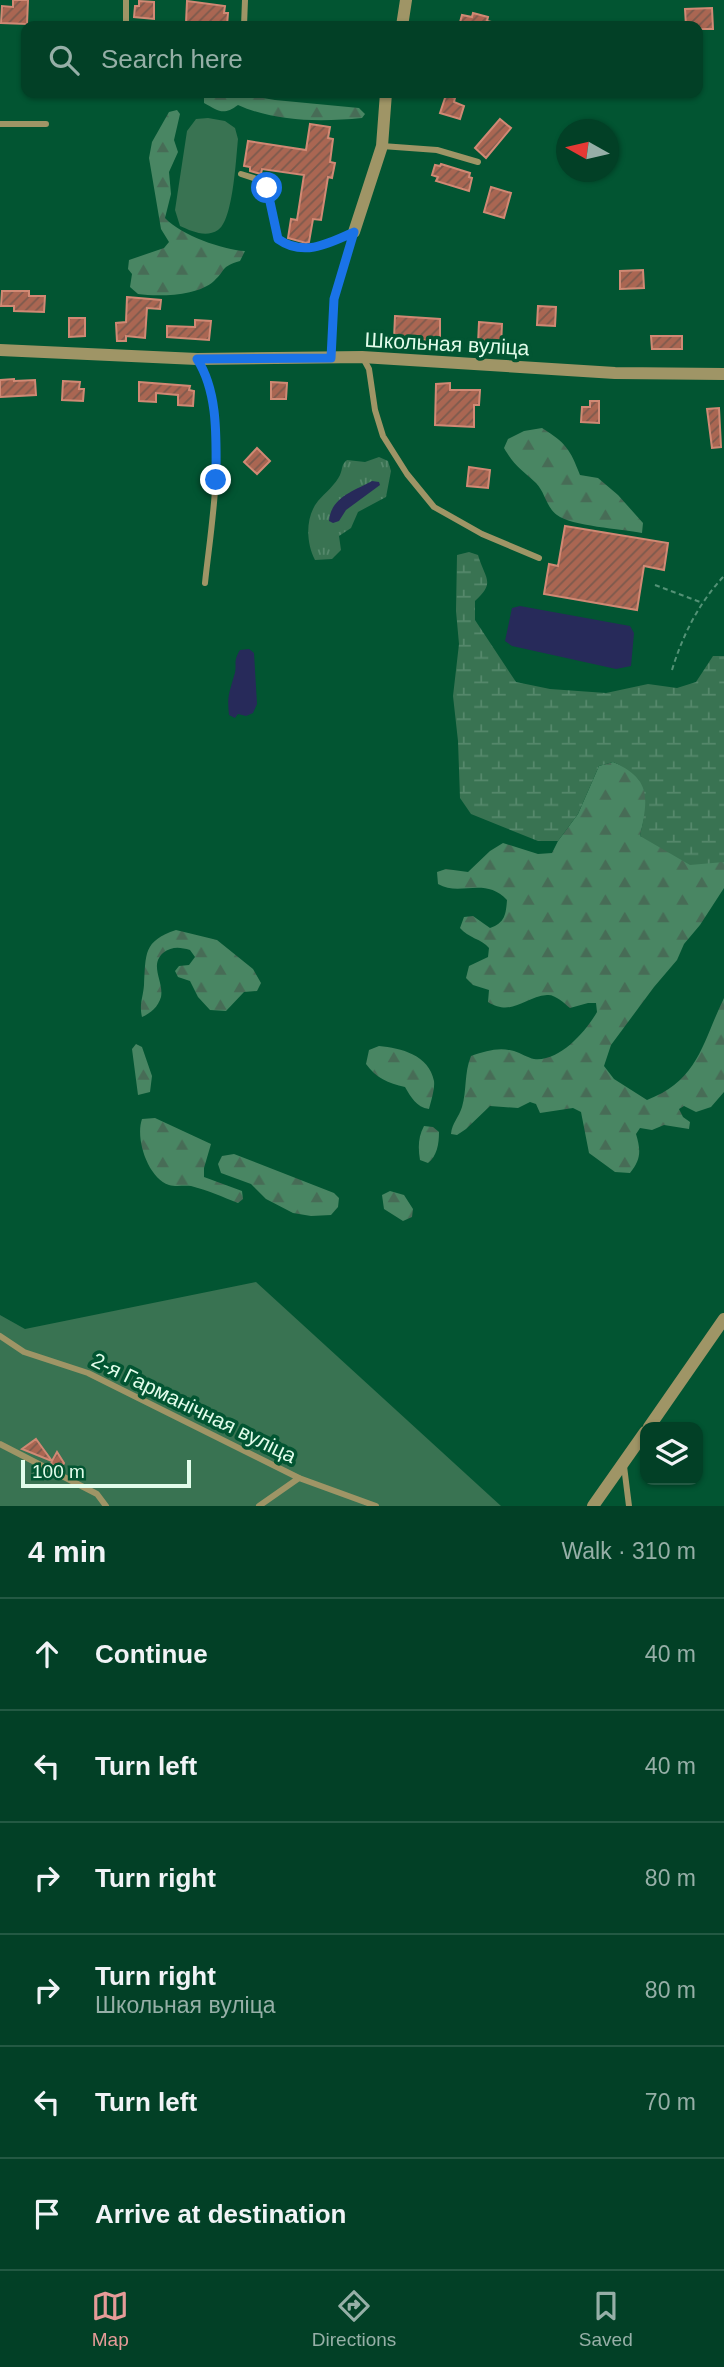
<!DOCTYPE html>
<meta charset="utf-8">
<style>
body{margin:0;font-family:Arial,sans-serif;background:#104b32;color:#f1f3f6}
.controls{position:absolute;right:21px;bottom:21px;display:grid;overflow:hidden;border-radius:14px;box-shadow:0 2px 5px #0004}
.controls button{width:63px;height:63px;display:grid;place-items:center;padding:0;border:0;border-bottom:2px solid #235943;background:#024026;color:#f1f3f6;font:35px sans-serif}
.compass{position:absolute;left:556px;top:119px;width:63px;height:63px;border-radius:50%;background:#024026;box-shadow:0 2px 5px #0004;rotate:278deg}
.scale{position:absolute;left:21px;bottom:18px;width:170px;box-sizing:border-box;padding-left:7px;border:4px solid #e2fdeb;border-top:0;font-size:19px;line-height:24px;white-space:nowrap;color:#e2fdeb;-webkit-text-stroke:5px #025532;paint-order:stroke}
.stop{position:absolute;width:21px;height:21px;margin:-16px;border:5px solid #1a73e8;border-radius:50%;background:#fff}
.stop.end{background:#1a73e8;border-color:#fff;box-shadow:0 2px 7px #0008}
.list{margin:0;padding:0;list-style:none}
h2{display:flex;justify-content:space-between;align-items:center;height:91px;margin:0;padding:0 28px;font-size:30px}
h2 small{font-size:23px;font-weight:400;color:#96afa7}
.list li{display:grid;grid-template-columns:46px 1fr auto;gap:21px;align-items:center;box-sizing:border-box;height:112px;padding:0 28px;border-top:2px solid #235943}
.list b{display:block;font-size:26px;white-space:nowrap}
.list p{margin:0;font-size:23px;white-space:nowrap;color:#96afa7}
.list em{font-size:23px;font-style:normal;color:#96afa7}
.icon{flex:none;width:38px;height:38px;fill:none;stroke:currentColor;stroke-width:2;stroke-linecap:round;stroke-linejoin:round}
.map{position:relative;flex:none;width:724px;height:1506px;overflow:hidden}
.search{position:absolute;background:#024026;box-shadow:0 2px 5px #0004;left:21px;right:21px;top:21px;height:77px;display:flex;align-items:center;gap:18px;box-sizing:border-box;padding:0 24px;border-radius:14px;color:#96afa7;font-size:26px}
.sheet{height:763px;background:#024026}
nav{display:flex;justify-content:space-around;align-items:center;box-sizing:border-box;height:98px;border-top:2px solid #235943;background:#024026;font-size:19px;color:#96afa7}
nav a{display:grid;justify-items:center;gap:4px}
nav .on{color:#e69b98}
.map>svg:first-child{display:block}
.grass{fill:url(#grass-tufts)}
.forest{fill:url(#forest-firs)}
.wetland{fill:url(#wetland-marsh)}
.green{fill:#397352}
.water{fill:#272a5a}
.building{fill:url(#building-hatch);stroke:#d08974;stroke-width:2}
.lines{fill:none;stroke-linecap:round;stroke-linejoin:round}
.path{stroke:#549276;stroke-width:2;stroke-dasharray:5 3.5;stroke-linecap:butt}
.service{stroke:#9f9566;stroke-width:6}
.minor{stroke:#9f9566;stroke-width:12}
.route{stroke:#1a73e8;stroke-width:9}
.labels{text-anchor:middle;stroke-width:7;stroke-linejoin:round;paint-order:stroke}
.street-label{font-size:21px;fill:#e2fdeb;stroke:#025532}
</style>
<div class="map">
<svg width="724" height="1506" viewBox="0 0 724 1506">
<defs>
<pattern id="grass-tufts" width="24" height="20" patternUnits="userSpaceOnUse" patternTransform="scale(1.75)"><rect width="24" height="20" fill="#397352"/><path d="M3 7l-1-3M5 7V3M7 7l1-3M15 17l-1-3M17 17v-4M19 17l1-3" fill="none" stroke="#55886b"/></pattern>
<pattern id="forest-firs" width="22" height="20" patternUnits="userSpaceOnUse" patternTransform="scale(1.75)"><rect width="22" height="20" fill="#498663"/><path d="M5 1l3.5 6h-7zM16 11l3.5 6h-7z" fill="#476c56"/></pattern>
<pattern id="wetland-marsh" width="20" height="14" patternUnits="userSpaceOnUse" patternTransform="scale(1.75)"><rect width="20" height="14" fill="#397352"/><path d="M1 5h8M5 5V1M11 12h8M15 12V8" fill="none" stroke="#55886b"/></pattern>
<pattern id="building-hatch" width="6" height="6" patternUnits="userSpaceOnUse" patternTransform="scale(1.75)"><rect width="6" height="6" fill="#aa6652"/><path d="M-1 1l2-2M0 6l6-6M5 7l2-2" fill="none" stroke="#7c5a4d"/></pattern>
</defs>
<rect width="100%" height="100%" fill="#025532"/>
<path class="grass" d="M379,457L388,461L391,471L386,497L358,512L351,528L339,536L341,550L332,559L315,560C306,543 305,517 318,501C325,493 336,484 340,475C343,468 341,465 347,460L365,462Z"/>
<path class="forest" d="M211,93H234L275,100L359,108L365,114L362,118C321,122 276,122 238,105C223,116 219,111 204,103V98Z
M177,110L180,114L174,140L178,152L169,172L171,194L165,218C181,235 223,250 245,251L240,261C220,267 227,269 214,281C198,296 159,297 138,294L130,287L132,274L128,269L129,260L164,248L169,242L161,229L149,158L152,142L169,112Z
M542,428C566,443 570,449 580,475L598,478L618,495L643,523L642,533C622,529 571,526 557,515C546,507 545,492 536,483C521,469 515,467 504,448L508,439L524,431Z
M613,762L630,769L646,788V810L640,836L724,862V888L700,925L684,944L677,960L654,987L611,1045L604,1066L614,1079L647,1100C699,1080 702,1043 724,998V1092L711,1107L696,1112L684,1106L679,1109L683,1117L690,1122L689,1129L664,1125L652,1130L640,1128L636,1134C641,1151 641,1159 630,1173L615,1172L589,1153L581,1112L573,1108L540,1113L536,1104L530,1102L518,1108L490,1106L466,1129L457,1135L451,1134C452,1123 459,1117 462,1107C467,1090 464,1073 471,1056C487,1051 498,1047 514,1051C521,1053 528,1058 534,1059C560,1062 586,1031 597,1012L596,1003H588L570,1008C564,1003 555,994 547,995C524,997 512,1017 488,1002L489,990L473,985L466,978L469,966L488,957L489,948C482,939 468,938 460,928L464,917L473,916L490,928C505,923 506,914 507,900C485,876 460,897 438,884L437,872L446,869L468,872L490,851L503,843L538,854L552,853L558,841L578,814L599,766Z
M176,930L217,940L253,969L261,983L257,991L244,992L226,1011L210,1010L198,997L190,981L178,977L175,971L179,966L189,965L195,957L190,950C180,947 172,946 163,953C149,966 164,981 161,997C158,1007 151,1013 142,1017C139,1004 143,998 144,985C146,954 143,941 176,930Z
M136,1044L142,1047L152,1076L150,1092L138,1095L132,1049Z
M379,1046C401,1048 429,1055 434,1081C435,1089 431,1101 429,1109C416,1107 411,1097 405,1087C388,1083 376,1078 366,1064L369,1050Z
M155,1118L211,1144L204,1168V1177L242,1191L243,1199L238,1203C223,1197 207,1190 191,1186C184,1185 176,1187 169,1185C148,1178 135,1139 142,1119Z
M424,1126L433,1127L439,1132C439,1144 437,1156 428,1163L420,1160C418,1148 418,1137 424,1126Z
M234,1154L334,1193L339,1198L338,1207L331,1215L311,1216L293,1213L266,1199L251,1184L221,1173L218,1164L222,1156Z
M390,1191L404,1195L413,1209L412,1217L403,1221L384,1209L382,1195Z"/>
<path class="wetland" d="M469,552L478,555C485,579 496,582 475,601V620L516,682L550,689L606,693L648,684L677,688L696,682L713,656H724V862L690,865L640,836C648,799 652,779 613,762L599,766L578,814L558,841H538L471,814L460,798L458,741L453,696L459,644L456,611L457,555Z"/>
<path class="green" d="M208,118L225,121L235,128L238,139C236,159 233,221 218,230C206,238 191,231 180,226L175,210L187,131L196,119Z
M256,1282L501,1506H0V1315L25,1329Z"/>
<path class="water" d="M372,481L379,482L380,485L346,510L339,521L333,523L329,521C331,497 354,491 372,481Z
M520,606L630,626L634,633L631,666L616,669L512,646L505,641L512,608Z
M249,649L254,653L257,704L253,713L246,716L238,714L235,718L229,715C227,696 229,694 234,676C238,665 232,663 240,650Z"/>
<path class="building" d="M13,0H28L27,24L1,23L2,6L13,7Z
M139,1L154,2V19L134,17L135,6H139Z
M187,1L225,6L224,13H228L227,25L186,23Z
M712,8L713,29H698V26H686L685,9Z
M473,13L488,17L487,21L496,23L495,26H459L462,15L472,17Z
M446,95L455,98L454,102L464,106L460,119L440,113Z
M500,119L511,128L486,158L475,148Z
M310,124L330,127L328,138L333,139L330,162L335,163L332,178L328,177L321,220L313,219L309,242L306,243L288,238L291,219L297,220L304,175L262,169L261,174L250,171V167L244,166L248,141L306,150Z
M441,164L470,173L469,177L472,178L469,191L436,181L438,177L432,175L435,165L440,166Z
M491,187L511,193L504,218L484,212Z
M643,270L644,288L620,289V271Z
M2,291H29V296H45L44,312L14,311V306H1Z
M127,297L161,300L160,309L147,308L145,338L126,336V341H117L116,323L126,322Z
M538,306L556,307L555,326L537,325Z
M395,316L440,319V341L394,339Z
M69,318H85V336L69,337Z
M195,320L211,321L209,340L167,337V326L195,327Z
M479,322L502,324L501,346L478,344Z
M651,336H682V349H652Z
M14,379V381L35,380L36,395L0,397V380Z
M63,381L80,382L79,389H84L83,401L62,400Z
M139,382L190,386L189,390L194,391L193,406L178,405V395L156,393V402L139,401Z
M271,382L287,383L286,399H271Z
M450,383V390H480L479,405H474V427L435,425L436,384Z
M590,401H599V423L581,422L582,407H590Z
M719,408L721,447L712,448L707,409Z
M257,448L270,461L257,474L244,462Z
M469,467L490,470L488,488L467,486Z
M565,526L668,543L664,570L644,566L637,610L544,594L549,564L558,566Z
M36,1439L52,1461L57,1452L64,1463L61,1469L51,1464L52,1461L22,1449Z"/>
<g class="lines">
<path class="path" d="M332,344L334,299L351,243
M655,585L700,602
M672,670C683,634 699,603 724,576"/>
<path class="service" d="M126,0V26
M244,26L245,0
M0,124H46
M382,146L437,150L478,162
M241,174L260,180L267,188L278,239C303,258 328,244 354,232
M363,358L369,369L375,410L383,436L407,474L434,507L482,534L539,558
M198,361C232,412 211,524 205,583
M0,1336L24,1352L88,1373L299,1478L376,1506
M0,1444L97,1494L106,1506
M624,1466L629,1506
M259,1506L299,1478"/>
<path class="minor" d="M402,26L406,0
M354,232L382,146L386,93
M0,350L197,359L362,357L615,373L724,374
M649,1427L724,1319
M593,1506L645,1432"/>
</g>
<g class="lines">
<path class="route" d="M216,480C216,441 219,393 197,359L331,358L334,299L354,232C328,244 303,257 278,239L267,188"/>
</g>
<g class="labels">
<g class="street-label">
<text transform="translate(447 344) rotate(3)" y="7">Школьная вуліца</text>
<text transform="translate(194 1408) rotate(26)" y="7">2-я Гарманічная вуліца</text>
</g>
</g>
</svg>
<div class="controls">
<button><svg class="icon" aria-label="layers" viewBox="0 0 24 24"><path d="M12 4l9 5-9 5-9-5zM3 14l9 5 9-5"/></svg></button>
</div>
<svg class="compass" viewBox="-18 -18 36 36"><path d="M0-13l5 13h-10z" fill="#e53935"/><path d="M0 13l5-13h-10z" fill="#96afa7"/></svg>
<div class="scale">100 m</div>
<div class="stop" style="left:267px;top:188px"></div>
<div class="stop end" style="left:216px;top:480px"></div>
<div class="search"><svg class="icon" aria-label="search" viewBox="0 0 24 24"><circle cx="10" cy="10" r="6"/><path d="M15 15l6 6"/></svg>Search here</div>
</div>
<section class="sheet">
<h2>4 min<small>Walk · 310 m</small></h2>
<ul class="list">
<li><svg class="icon" aria-label="ahead" viewBox="0 0 24 24"><path d="M12 20V5M6 11l6-6 6 6"/></svg><div><b>Continue</b></div><em>40 m</em></li>
<li><svg class="icon" aria-label="left" viewBox="0 0 24 24"><path d="M17 20v-9H6M10 6l-5 5 5 5"/></svg><div><b>Turn left</b></div><em>40 m</em></li>
<li><svg class="icon" aria-label="right" viewBox="0 0 24 24"><path d="M7 20v-9h11M14 6l5 5-5 5"/></svg><div><b>Turn right</b></div><em>80 m</em></li>
<li><svg class="icon" aria-label="right" viewBox="0 0 24 24"><path d="M7 20v-9h11M14 6l5 5-5 5"/></svg><div><b>Turn right</b><p>Школьная вуліца</p></div><em>80 m</em></li>
<li><svg class="icon" aria-label="left" viewBox="0 0 24 24"><path d="M17 20v-9H6M10 6l-5 5 5 5"/></svg><div><b>Turn left</b></div><em>70 m</em></li>
<li><svg class="icon" aria-label="arrive" viewBox="0 0 24 24"><path d="M6 21V4h12l-3 4 3 4H6"/></svg><div><b>Arrive at destination</b></div></li>
</ul>
</section>
<nav>
<a class="on"><svg class="icon" aria-label="map" viewBox="0 0 24 24"><path d="M3 6l6-2 6 2 6-2v14l-6 2-6-2-6 2zM9 4v14M15 6v14"/></svg>Map</a>
<a><svg class="icon" aria-label="directions" viewBox="0 0 24 24"><path d="M12 3l9 9-9 9-9-9zM9 14v-3h6M13 9l2 2-2 2"/></svg>Directions</a>
<a><svg class="icon" aria-label="saved" viewBox="0 0 24 24"><path d="M7 4h10v16l-5-4-5 4z"/></svg>Saved</a>
</nav>
